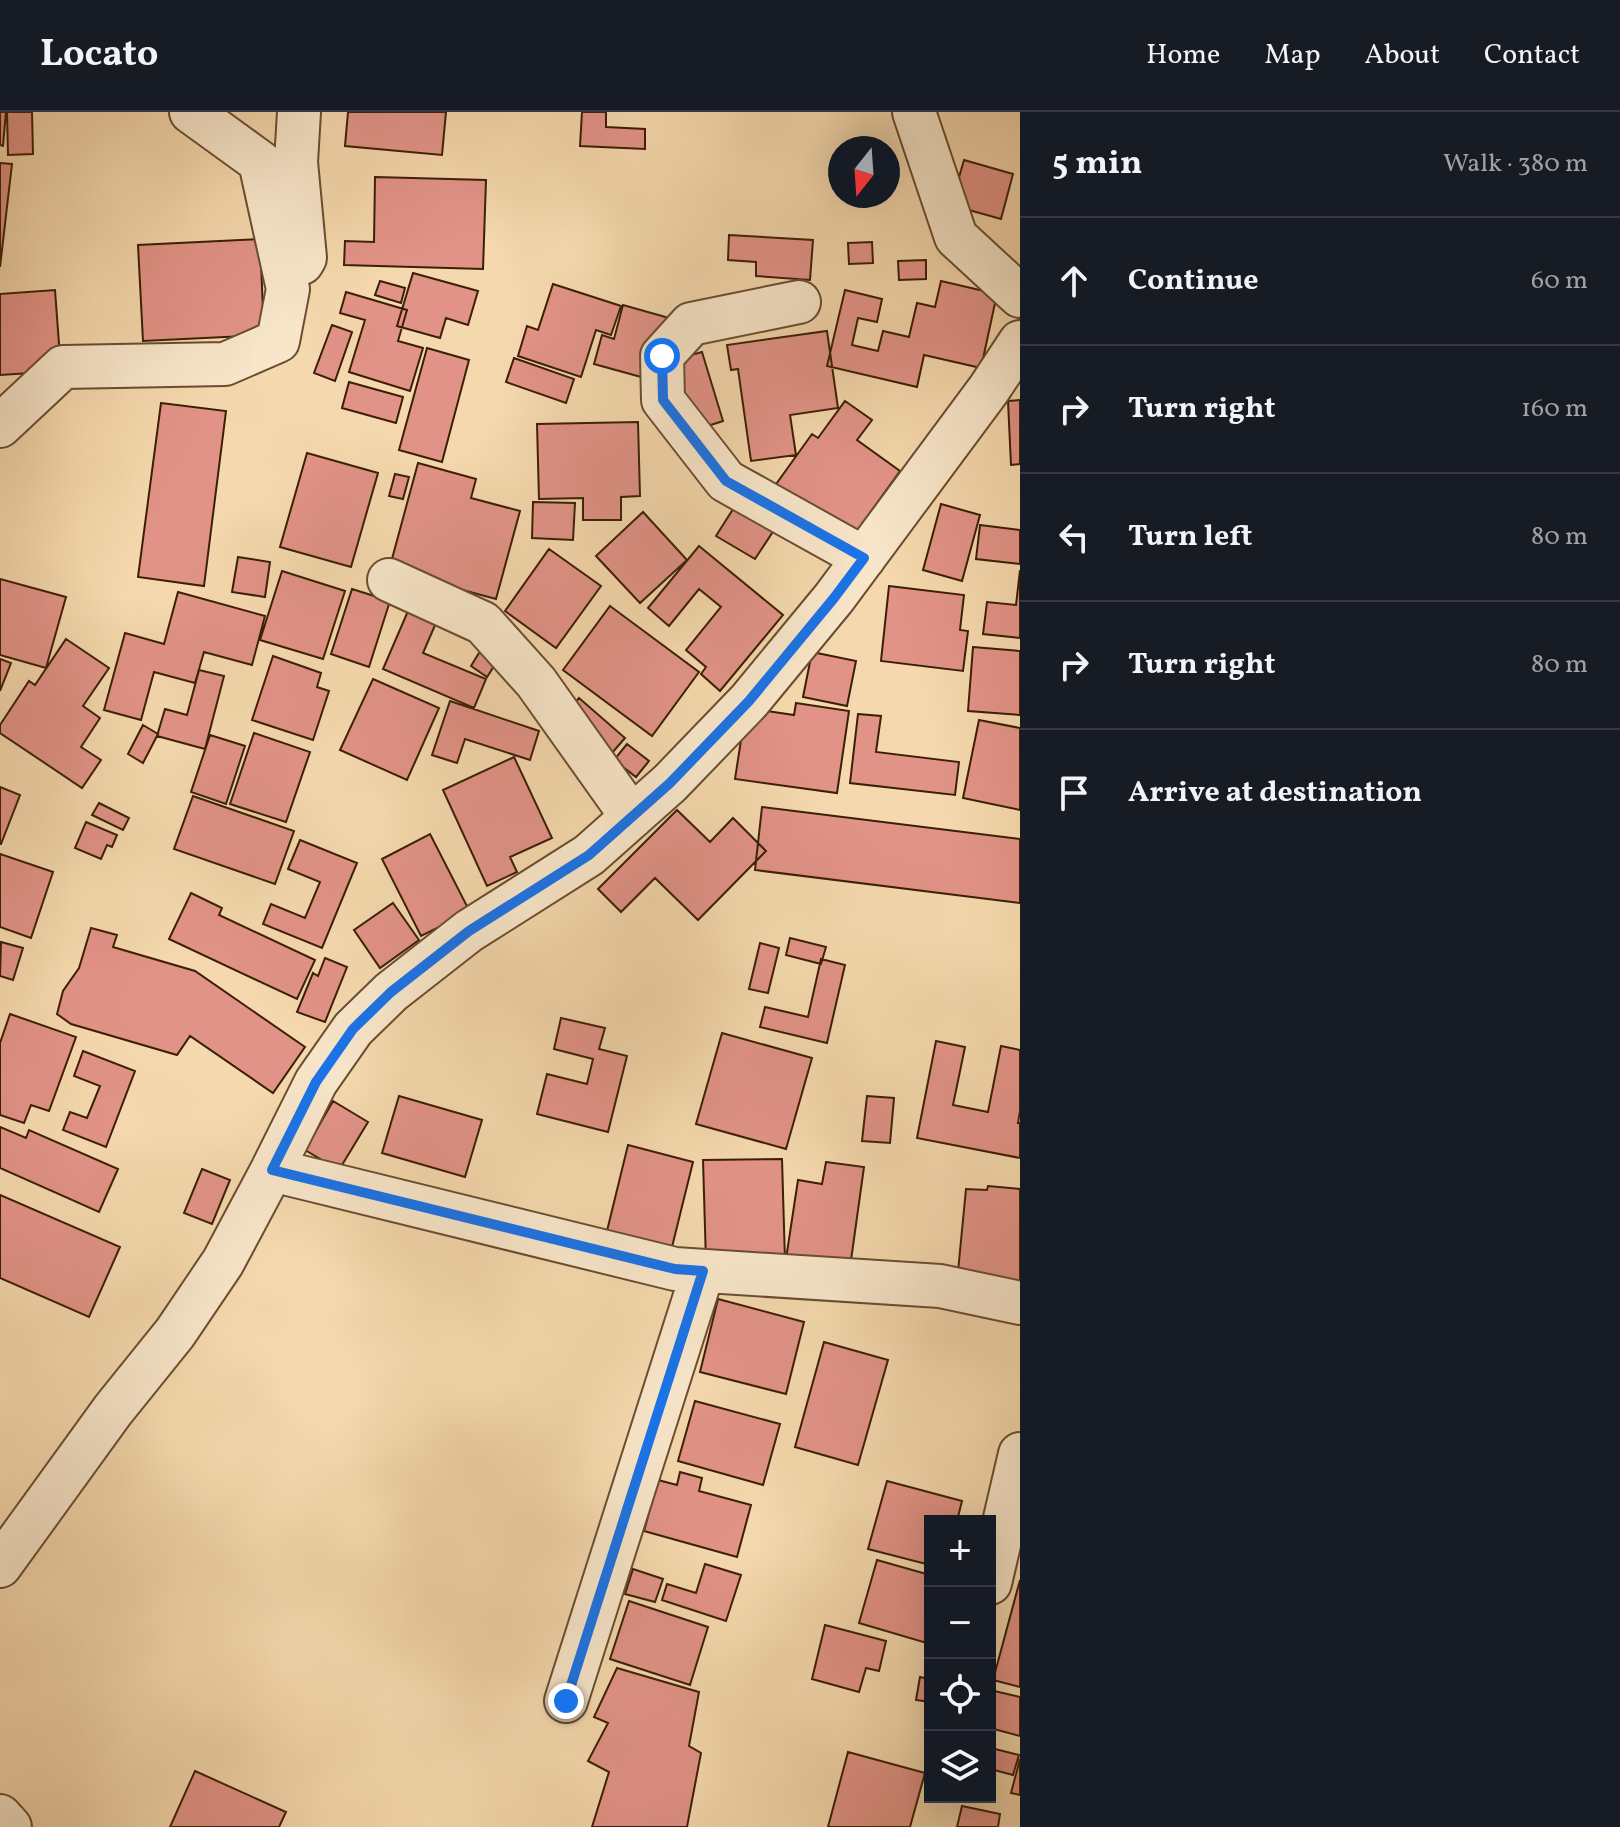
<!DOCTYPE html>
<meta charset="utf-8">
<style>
body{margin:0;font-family:Vollkorn,serif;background:#242831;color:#f1f3f6}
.controls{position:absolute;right:24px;bottom:24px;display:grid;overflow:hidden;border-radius:0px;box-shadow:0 8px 32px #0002}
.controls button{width:72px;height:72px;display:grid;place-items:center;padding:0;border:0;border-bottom:2px solid #363941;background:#171b24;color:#f1f3f6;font:40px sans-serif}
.compass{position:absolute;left:828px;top:24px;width:72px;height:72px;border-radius:50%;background:#171b24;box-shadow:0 8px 32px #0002;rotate:197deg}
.stop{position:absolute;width:24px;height:24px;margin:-18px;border:6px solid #1a73e8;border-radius:50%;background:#fff}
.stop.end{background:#1a73e8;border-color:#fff;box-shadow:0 2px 8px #0008}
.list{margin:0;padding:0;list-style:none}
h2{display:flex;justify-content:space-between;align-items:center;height:104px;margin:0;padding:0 32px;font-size:34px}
h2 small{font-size:26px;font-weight:400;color:#9ea1a6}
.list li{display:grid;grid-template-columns:52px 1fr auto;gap:24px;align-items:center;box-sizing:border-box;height:128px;padding:0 32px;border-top:2px solid #363941}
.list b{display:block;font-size:30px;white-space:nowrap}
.list em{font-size:26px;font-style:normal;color:#9ea1a6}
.icon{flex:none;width:44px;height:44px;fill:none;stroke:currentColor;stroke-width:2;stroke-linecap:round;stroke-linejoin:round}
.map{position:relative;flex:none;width:1020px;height:1715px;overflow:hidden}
header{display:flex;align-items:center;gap:48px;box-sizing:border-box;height:112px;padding:0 40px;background:#171b24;border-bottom:2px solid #363941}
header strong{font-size:38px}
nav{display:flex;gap:44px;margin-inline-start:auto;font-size:28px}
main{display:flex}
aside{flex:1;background:#171b24}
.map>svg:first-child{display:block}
.building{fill:#e29387;stroke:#3b1f06;stroke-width:2}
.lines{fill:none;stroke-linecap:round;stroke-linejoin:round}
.minor-casing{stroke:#6a4d30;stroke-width:46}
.minor{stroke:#f8e6ca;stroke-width:42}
.route{stroke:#1a73e8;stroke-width:10}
</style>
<header>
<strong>Locato</strong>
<nav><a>Home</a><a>Map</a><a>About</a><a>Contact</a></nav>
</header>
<main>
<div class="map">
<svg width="1020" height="1715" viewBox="0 0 1020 1715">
<rect width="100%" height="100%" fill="#f5d8ad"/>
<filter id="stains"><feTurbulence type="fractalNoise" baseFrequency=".0025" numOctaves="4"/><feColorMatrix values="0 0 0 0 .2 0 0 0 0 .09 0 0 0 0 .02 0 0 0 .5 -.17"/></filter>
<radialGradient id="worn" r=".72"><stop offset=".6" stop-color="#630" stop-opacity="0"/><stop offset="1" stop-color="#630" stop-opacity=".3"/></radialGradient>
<path class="building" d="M0,0H6L3,34L0,33Z
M7,0H32L33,42L8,43Z
M348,0H446L442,43L345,34Z
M582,0H606V15L645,17V37L580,34Z
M964,48L1013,62L1001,107L951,93Z
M0,51L12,52L0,155Z
M375,65L486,68L483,157L344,153L345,129L374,130Z
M729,123L813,128L810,168L756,164V150L728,148Z
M260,127L264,223L143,229L138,133Z
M872,130L873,151L849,152L848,131Z
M926,148V167L899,168L898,149Z
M413,161L478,179L468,213L446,206L440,226L397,214Z
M380,169L405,176L401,191L375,183Z
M941,169L997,182L981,256L924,243L917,275L827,254L845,178L882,187L877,210L858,206L852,233L878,239L883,219L909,225L917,191L935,195Z
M553,172L621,194L611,223L596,218L581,265L518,244L527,214L538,218Z
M55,178L61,259L0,263V182Z
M346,180L407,198L398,229L423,236L410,279L349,260L365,208L340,201Z
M623,193L669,206L652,268L594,252L602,223L614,227Z
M332,213L352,220L335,269L314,261Z
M827,219L838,296L790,303L796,343L751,349L738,257L731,258L727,233Z
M427,236L469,248L442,350L399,338Z
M702,240L723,309L695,318L673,248Z
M514,246L574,267L566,291L506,270Z
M349,270L403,285L396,311L342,296Z
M1020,288V352L1011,353L1008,289Z
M845,289L872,308L857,328L900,359L845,436L769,382L812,322L818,326Z
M161,291L226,299L204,474L138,465Z
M638,310L640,384L621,385V408H583V386L539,387L537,312Z
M307,341L378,361L351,455L280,435Z
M418,351L476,367L471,386L520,399L496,487L422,467L386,469Z
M395,362L409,365L403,387L389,384Z
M533,390L575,391L573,428L532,426Z
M941,392L980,403L962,469L923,458Z
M735,394L774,418L755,447L716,424Z
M643,400L687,448L640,491L596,444Z
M980,413L1020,418V452L976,447Z
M699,434L783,503L720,579L701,562L706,555L686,538L721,495L699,477L669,514L648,496Z
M549,437L601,474L556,536L505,499Z
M238,445L270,450L265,485L232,480Z
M1020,458V526L983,522L987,490L1016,493Z
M282,459L345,479L323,547L260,528Z
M0,467L66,485L46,556L0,543Z
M889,474L964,483L960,518L968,519L963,559L881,549Z
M352,477L390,489L369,555L331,542Z
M178,480L265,504L252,553L204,540L195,571L154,560L141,608L104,598L125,521L164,532Z
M411,492L439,504L423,541L486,567L474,596L383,557Z
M610,494L699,560L652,624L563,558Z
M490,523L507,534L487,565L471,554Z
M66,527L109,556L83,594L100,606L81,635L101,648L82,676L0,621V613L29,569L35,573Z
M973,535L1020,539V603L968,599Z
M812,540L856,549L847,594L803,585Z
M273,544L321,561L317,575L329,579L313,628L252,608Z
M0,547L11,551L0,579Z
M199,558L224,564L205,637L157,624L165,597L187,603Z
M373,567L439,596L407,668L340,638Z
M579,586L625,626L612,641L566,601Z
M450,589L539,619L530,648L465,627L457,651L432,643Z
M796,591L849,599L837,681L735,667L746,596L794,603Z
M858,602L881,604L876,640L959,650L955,683L850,671Z
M979,608L1020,616V698L963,686Z
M143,613L158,622L143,651L128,642Z
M254,621L310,640L286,710L230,692Z
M210,623L245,634L226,692L191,680Z
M627,632L649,649L636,665L614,648Z
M514,645L552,726L510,745L517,760L487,774L443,678Z
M0,675L20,683L1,732H0Z
M193,684L294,719L275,772L174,737Z
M99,691L129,706L123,718L92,703Z
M762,695L1020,727V791L755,758Z
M677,698L710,730L733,706L766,739L698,808L655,766L621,800L598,777Z
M86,710L117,723L112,735L107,733L101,747L75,736Z
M430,722L470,800L421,824L382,747Z
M300,728L357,751L322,836L263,812L271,792L305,806L320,770L288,757Z
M0,742L53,760L31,826L0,815Z
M191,781L222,796L219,803L315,848L297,887L169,827Z
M393,791L419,828L380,856L354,818Z
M91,816L117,823L113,835L195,859L305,935L273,981L190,924L177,943L71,912L57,902L63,879L79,856Z
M790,826L826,835L821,852L786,843Z
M1,830L23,836L13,868L0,864Z
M760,831L779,836L768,881L749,877Z
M325,846L347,855L325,910L297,900L313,861L318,864Z
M821,847L845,853L827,931L760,915L765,895L808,905Z
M10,902L76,925L49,999L31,993L24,1011L0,1003V931Z
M561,906L605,916L599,937L627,944L608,1020L537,1002L547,962L587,972L593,947L554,937Z
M722,921L812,946L786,1037L696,1012Z
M936,929L965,935L953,993L988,1000L1001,934L1020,938V999L1018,1011H1020V1046L917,1026Z
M83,939L135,959L106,1035L63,1018L70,1000L87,1006L100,974L74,964Z
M399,984L482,1008L465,1065L382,1041Z
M867,984L894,986L890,1031L862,1029Z
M333,989L368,1010L339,1058L305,1038Z
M0,1015L26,1026L29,1018L118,1057L99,1100L0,1056Z
M628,1033L693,1050L671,1139L606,1123Z
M782,1047L785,1149L706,1150L703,1048Z
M826,1050L864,1055L848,1170L784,1160L798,1068L822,1072Z
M202,1057L230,1068L212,1112L184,1101Z
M988,1074L1020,1077V1176L957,1170L966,1077L987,1078Z
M0,1083L120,1135L89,1205L0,1166Z
M718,1187L804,1210L786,1282L700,1260Z
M824,1230L888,1248L858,1353L795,1335Z
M695,1289L780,1312L763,1373L678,1349Z
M680,1360L702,1366L699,1379L751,1393L737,1445L644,1419L658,1368L677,1373Z
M887,1369L962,1389L957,1409H930V1453L868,1437Z
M877,1448L930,1463V1532L859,1511Z
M705,1452L741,1463L726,1509L662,1488L667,1472L696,1481Z
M633,1457L663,1467L655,1490L625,1482Z
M1020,1468V1575L993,1568Z
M629,1489L708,1515L690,1573L610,1547Z
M825,1513L886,1529L879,1559L866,1556L859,1580L812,1567Z
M617,1556L699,1580L689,1634L701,1641L687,1715H592L609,1660L588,1649L608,1611L594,1605Z
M920,1565L930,1567V1590L916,1588Z
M990,1578L1020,1585V1624L990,1616Z
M991,1636L1019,1643L1013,1663L990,1657Z
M848,1640L925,1661L910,1715H828Z
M1020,1647V1683L1011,1681Z
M195,1659L286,1700L279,1715H170Z
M962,1694L1000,1702L998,1715H957Z"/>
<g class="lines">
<g class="minor-casing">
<path id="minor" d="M299,0L296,50L305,146L302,151
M914,0L956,125L1020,184
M799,190L691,212L662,244L663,288L726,369L864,446
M0,314L63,255L225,252L278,229L288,177L260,50L191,0
M389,468L483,511L536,570L632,705
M272,1058L675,1157L940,1174L1020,1191
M0,1454L113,1298L175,1221L223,1150L272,1058L316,970L353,917L391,880L469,819L589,743L670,671L749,589L834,486L989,277L1020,230
M990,1471L1020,1342
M566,1589L703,1159
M0,1704L10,1715"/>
</g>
<use href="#minor" class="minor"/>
</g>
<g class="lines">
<path class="route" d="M566,1589L703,1159L675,1157L272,1058L316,970L353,917L391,880L469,819L589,743L670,671L749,589L834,486L864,446L726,369L663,288L662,244"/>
</g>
<rect width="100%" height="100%" filter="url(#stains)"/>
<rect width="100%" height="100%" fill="url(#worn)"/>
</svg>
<div class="controls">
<button>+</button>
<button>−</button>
<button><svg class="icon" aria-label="locate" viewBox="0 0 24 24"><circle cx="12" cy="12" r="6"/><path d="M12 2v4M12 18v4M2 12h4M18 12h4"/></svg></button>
<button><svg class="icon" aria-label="layers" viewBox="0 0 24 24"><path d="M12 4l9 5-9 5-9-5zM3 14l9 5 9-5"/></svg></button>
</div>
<svg class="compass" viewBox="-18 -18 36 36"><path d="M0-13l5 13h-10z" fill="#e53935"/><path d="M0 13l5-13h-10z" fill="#9ea1a6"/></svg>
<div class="stop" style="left:662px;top:244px"></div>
<div class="stop end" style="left:566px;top:1589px"></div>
</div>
<aside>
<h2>5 min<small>Walk · 380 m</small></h2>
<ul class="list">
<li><svg class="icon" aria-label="ahead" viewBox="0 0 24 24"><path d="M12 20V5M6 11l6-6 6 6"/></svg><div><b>Continue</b></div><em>60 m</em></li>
<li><svg class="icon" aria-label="right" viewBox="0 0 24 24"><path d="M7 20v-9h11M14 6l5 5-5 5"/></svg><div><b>Turn right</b></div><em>160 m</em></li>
<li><svg class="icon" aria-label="left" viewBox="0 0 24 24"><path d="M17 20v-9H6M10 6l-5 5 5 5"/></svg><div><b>Turn left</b></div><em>80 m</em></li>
<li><svg class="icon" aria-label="right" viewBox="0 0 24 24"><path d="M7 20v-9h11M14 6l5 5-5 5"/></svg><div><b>Turn right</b></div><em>80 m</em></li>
<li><svg class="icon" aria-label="arrive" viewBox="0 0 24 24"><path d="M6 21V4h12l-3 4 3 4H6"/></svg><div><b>Arrive at destination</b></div></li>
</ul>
</aside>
</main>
